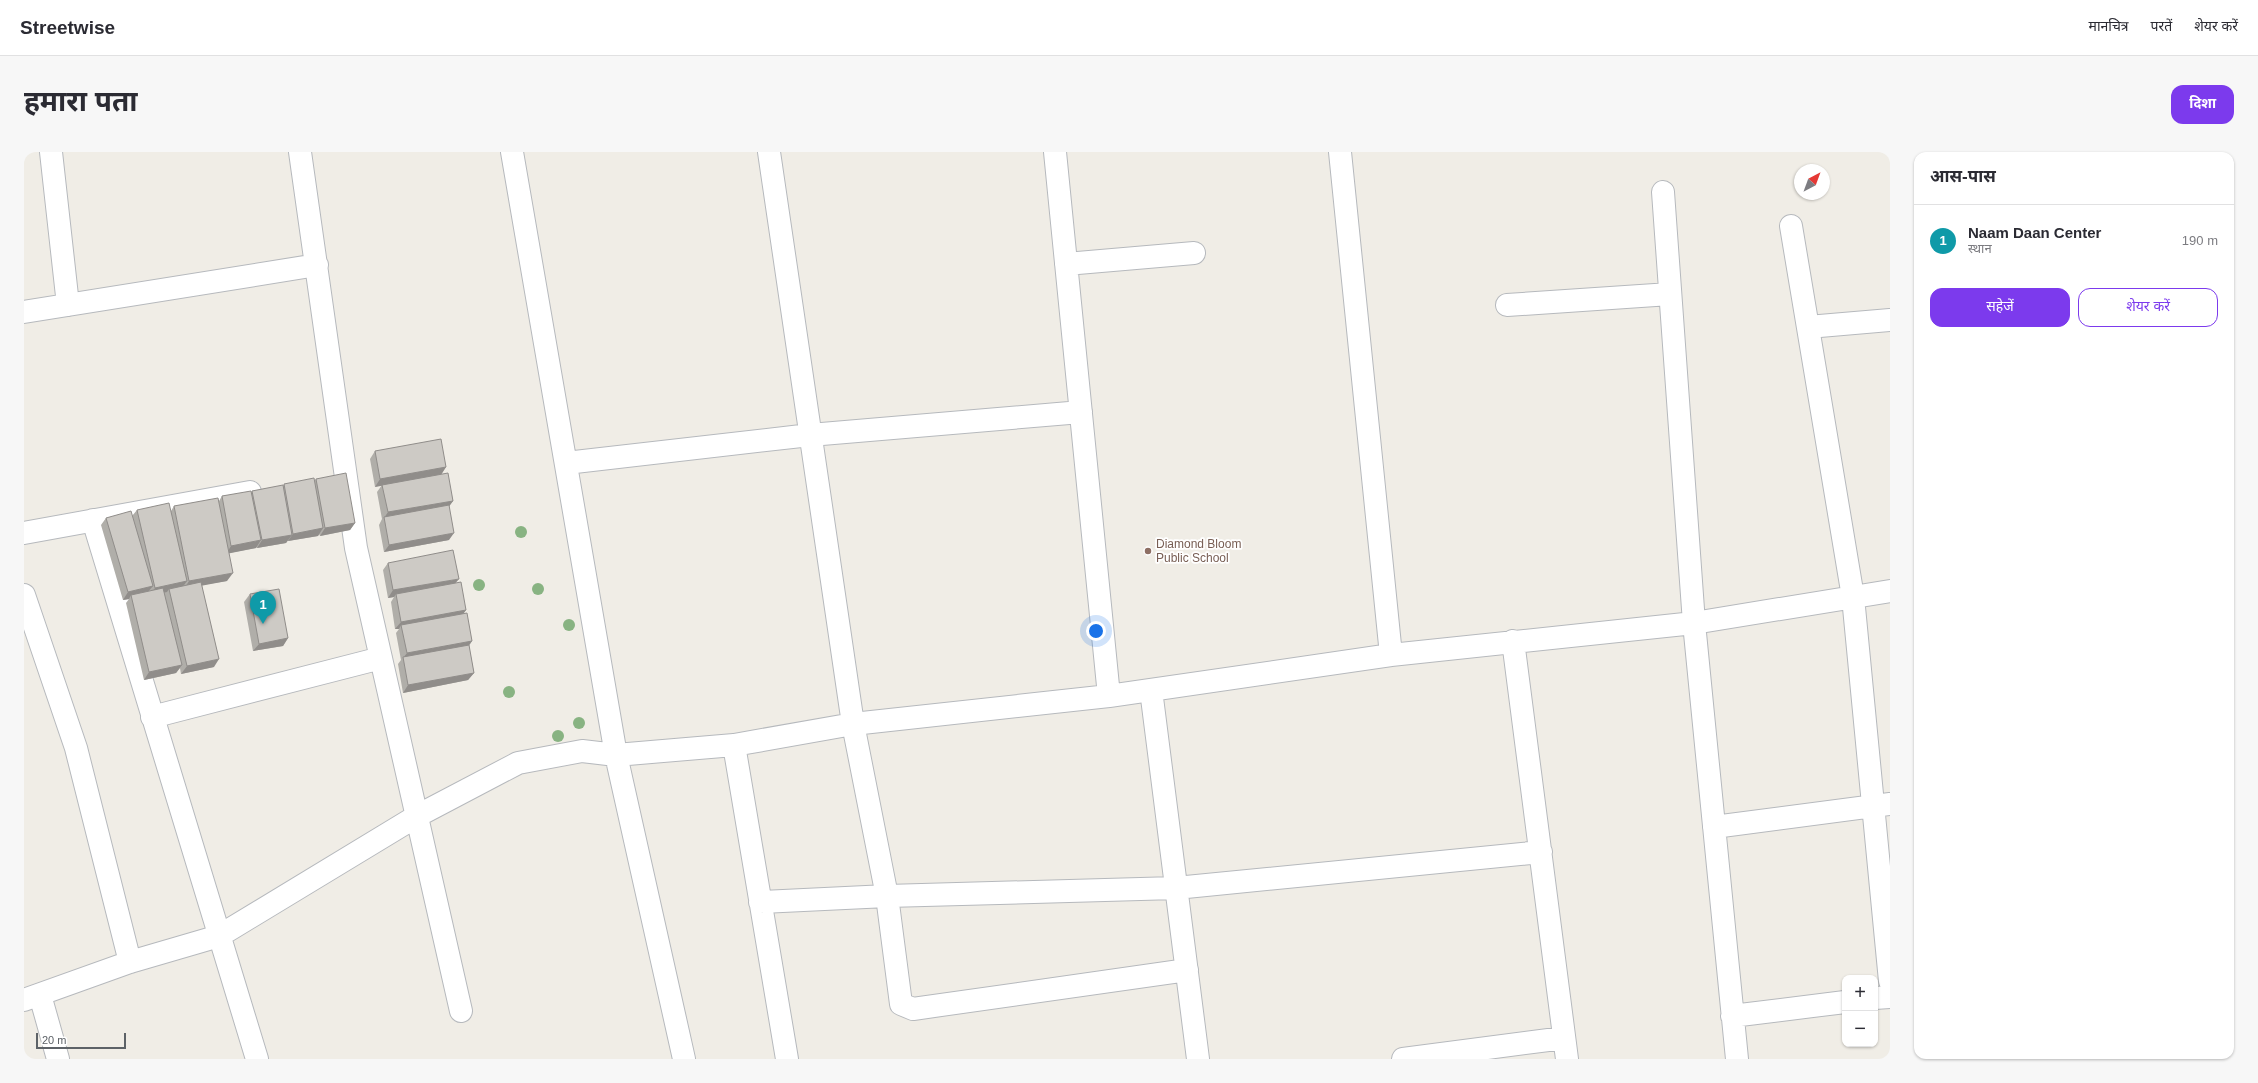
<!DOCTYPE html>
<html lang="hi">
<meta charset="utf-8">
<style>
body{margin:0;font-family:Helvetica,"Noto Sans Devanagari",sans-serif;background:#f7f7f7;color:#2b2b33}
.controls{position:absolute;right:12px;bottom:12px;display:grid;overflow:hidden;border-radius:8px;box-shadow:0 1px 3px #0004}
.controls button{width:36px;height:36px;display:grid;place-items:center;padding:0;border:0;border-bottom:1px solid #e1e1e2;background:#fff;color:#2b2b33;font:20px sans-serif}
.compass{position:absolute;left:1770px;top:12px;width:36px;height:36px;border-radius:50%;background:#fff;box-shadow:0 1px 3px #0004;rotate:41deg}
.scale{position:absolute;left:12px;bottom:10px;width:90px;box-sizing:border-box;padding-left:4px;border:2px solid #5d6267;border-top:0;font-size:11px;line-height:14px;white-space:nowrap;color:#5d6267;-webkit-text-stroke:3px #fff;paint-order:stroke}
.you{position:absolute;left:1072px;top:479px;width:14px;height:14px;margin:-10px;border:3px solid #fff;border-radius:50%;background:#1a73e8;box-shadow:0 0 0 6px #1a73e833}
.badge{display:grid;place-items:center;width:26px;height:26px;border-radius:50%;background:#7c3aed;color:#fff;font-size:13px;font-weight:700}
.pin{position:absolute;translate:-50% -33px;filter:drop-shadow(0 1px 2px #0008)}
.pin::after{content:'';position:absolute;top:21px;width:14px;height:12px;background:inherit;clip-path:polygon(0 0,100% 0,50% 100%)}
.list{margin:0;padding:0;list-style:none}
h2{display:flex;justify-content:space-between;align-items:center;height:52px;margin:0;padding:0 16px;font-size:17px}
h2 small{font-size:13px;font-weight:400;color:#7c7c81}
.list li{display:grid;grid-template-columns:26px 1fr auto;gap:12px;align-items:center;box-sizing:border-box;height:72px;padding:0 16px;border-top:1px solid #e1e1e2}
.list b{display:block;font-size:15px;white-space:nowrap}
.list p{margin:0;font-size:13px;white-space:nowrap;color:#7c7c81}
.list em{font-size:13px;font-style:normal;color:#7c7c81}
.actions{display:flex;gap:8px;padding:12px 16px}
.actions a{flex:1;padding:9px 0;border:1px solid #7c3aed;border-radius:12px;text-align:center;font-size:14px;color:#7c3aed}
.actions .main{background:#7c3aed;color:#fff}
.map{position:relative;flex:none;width:1866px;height:907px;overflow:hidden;border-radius:12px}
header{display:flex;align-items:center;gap:24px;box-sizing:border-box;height:56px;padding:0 20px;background:#fff;border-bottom:1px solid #e1e1e2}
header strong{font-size:19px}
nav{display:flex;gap:22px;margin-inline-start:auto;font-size:14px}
.intro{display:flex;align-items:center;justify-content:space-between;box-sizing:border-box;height:96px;padding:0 24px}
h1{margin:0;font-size:28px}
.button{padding:10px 18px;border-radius:12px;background:#7c3aed;color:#fff;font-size:14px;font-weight:700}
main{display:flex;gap:24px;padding:0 24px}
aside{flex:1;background:#fff;border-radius:12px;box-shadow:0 1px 3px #0004}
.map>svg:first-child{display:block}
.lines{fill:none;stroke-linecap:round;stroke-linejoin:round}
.street-casing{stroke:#b6b9bd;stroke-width:24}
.street{stroke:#fff;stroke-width:22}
.tree{fill:#88b382}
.wall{fill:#b0aea9}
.shaded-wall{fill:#908d8a}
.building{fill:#cdcac5;stroke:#908d8a}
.education-dot{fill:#8d6e63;stroke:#fff;stroke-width:1.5}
.labels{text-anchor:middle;stroke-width:3.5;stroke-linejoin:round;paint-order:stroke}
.education-label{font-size:12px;fill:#785e54;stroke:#fff;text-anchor:start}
</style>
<header>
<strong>Streetwise</strong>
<nav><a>मानचित्र</a><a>परतें</a><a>शेयर करें</a></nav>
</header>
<div class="intro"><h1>हमारा पता</h1><a class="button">दिशा</a></div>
<main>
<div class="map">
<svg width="1866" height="907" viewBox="0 0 1866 907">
<rect width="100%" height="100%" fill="#f0ede6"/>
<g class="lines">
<g class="street-casing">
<path id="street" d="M27,0L44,153
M276,0L332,396L437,859
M488,0L592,603L660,907
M745,0L829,572L863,744L877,852L889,857L1163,818
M1031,0L1085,544
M1316,0L1367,503
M1639,40L1670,471L1713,907
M1767,74L1829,445L1866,829
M1042,112L1170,101
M1483,153L1646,142
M0,160L293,113
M1784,175L1866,168
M542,311L786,283L1057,260
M69,368L233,907
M0,381L226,340
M0,443L52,596L106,810
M1489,489L1543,907
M1127,538L1174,907
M128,565L357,506
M710,593L763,907
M1690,675L1866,652
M736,750L863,744L1152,736L1517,700
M16,843L34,907
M1851,846L1866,845
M0,848L106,810L195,784L393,664L494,611L558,599L592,603L710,593L829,572L1085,544L1367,503L1670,471L1866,439
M1708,864L1821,850
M1379,907L1540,886"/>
</g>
<use href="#street" class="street"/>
</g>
<g class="tree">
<circle cx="497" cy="380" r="6"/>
<circle cx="455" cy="433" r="6"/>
<circle cx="514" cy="437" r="6"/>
<circle cx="545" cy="473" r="6"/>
<circle cx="485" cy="540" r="6"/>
<circle cx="555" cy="571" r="6"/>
<circle cx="534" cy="584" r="6"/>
</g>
<path class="wall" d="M351,299L422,315L417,322L429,349L425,354V388L360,400L355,373L358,367L353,340L358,333L351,335L346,307Z
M292,327L331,371L326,378L296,384L295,382L294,384L264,389V388L262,391L233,396L232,395V396L205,401L203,429L178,433L190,515L157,522L156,516L152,521L120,528L102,451L105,447L99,448L77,373L82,366L108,364L113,358L147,359L150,354L195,349L198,344L228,340V339L259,334L260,332L290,329Z
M364,411L432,431L442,458L439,462L448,489L445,494L450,521L444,528L379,541L374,512L377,508L372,481L375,477H371L367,450L370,445L364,446L359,418Z
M226,442L264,486L259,494L229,499L220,450Z"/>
<path class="shaded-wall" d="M422,315L417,323L351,335L356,327Z
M429,349L424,356L360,366L364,360Z
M331,371L326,378L296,384L301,376Z
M299,376L294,384L264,389L269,382Z
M430,381L425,388L360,400L365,393Z
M268,383L262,391L233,396L238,388Z
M237,388L232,396L202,402L207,394Z
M209,421L203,429L160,437L165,429Z
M435,427L429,434L372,442L370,445L364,446L369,438Z
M163,429L158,436L145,437L143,440L125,444L131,436Z
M129,434L123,441L107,443L105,447L99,448L104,440Z
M442,458L437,465L377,473L375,477H371L377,470Z
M264,486L259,494L229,499L235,492Z
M448,489L442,497L379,506L383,501Z
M195,507L190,515L157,522L163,514Z
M158,513L152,521L120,528L125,520Z
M450,521L444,528L379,541L384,533Z"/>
<path class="building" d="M417,287L422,315L356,327L351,299Z
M322,321L331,371L301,376L292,327Z
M424,321L429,349L364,360L358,333Z
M290,326L299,376L269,382L260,332Z
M259,333L268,383L238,388L228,339Z
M227,339L237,388L207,394L198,344Z
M194,346L209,421L165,429L150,354Z
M145,351L163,429L131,436L113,358Z
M425,353L430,381L365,393L360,365Z
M107,359L129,434L104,440L82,366Z
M429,398L435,427L369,438L364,411Z
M177,430L195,507L163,514L145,437Z
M437,430L442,458L377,470L372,442Z
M139,436L158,513L125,520L107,443Z
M255,437L264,486L235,492L226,442Z
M443,461L448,489L383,501L377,473Z
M445,493L450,521L384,533L379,505Z"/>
<circle class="education-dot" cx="1124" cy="399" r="4"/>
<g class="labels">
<g class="education-label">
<text x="1132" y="396">Diamond Bloom<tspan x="1132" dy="14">Public School</tspan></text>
</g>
</g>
</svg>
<div class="controls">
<button>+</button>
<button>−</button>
</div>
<svg class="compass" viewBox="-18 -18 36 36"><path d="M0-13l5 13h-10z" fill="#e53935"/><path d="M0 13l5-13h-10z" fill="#7c7c81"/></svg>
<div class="scale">20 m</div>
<div class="you"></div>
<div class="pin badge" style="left:239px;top:472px;background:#0f9aa8">1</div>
</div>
<aside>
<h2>आस-पास<small></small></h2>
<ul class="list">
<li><span class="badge" style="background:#0f9aa8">1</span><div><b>Naam Daan Center</b><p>स्थान</p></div><em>190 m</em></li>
</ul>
<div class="actions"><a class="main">सहेजें</a><a>शेयर करें</a></div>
</aside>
</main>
